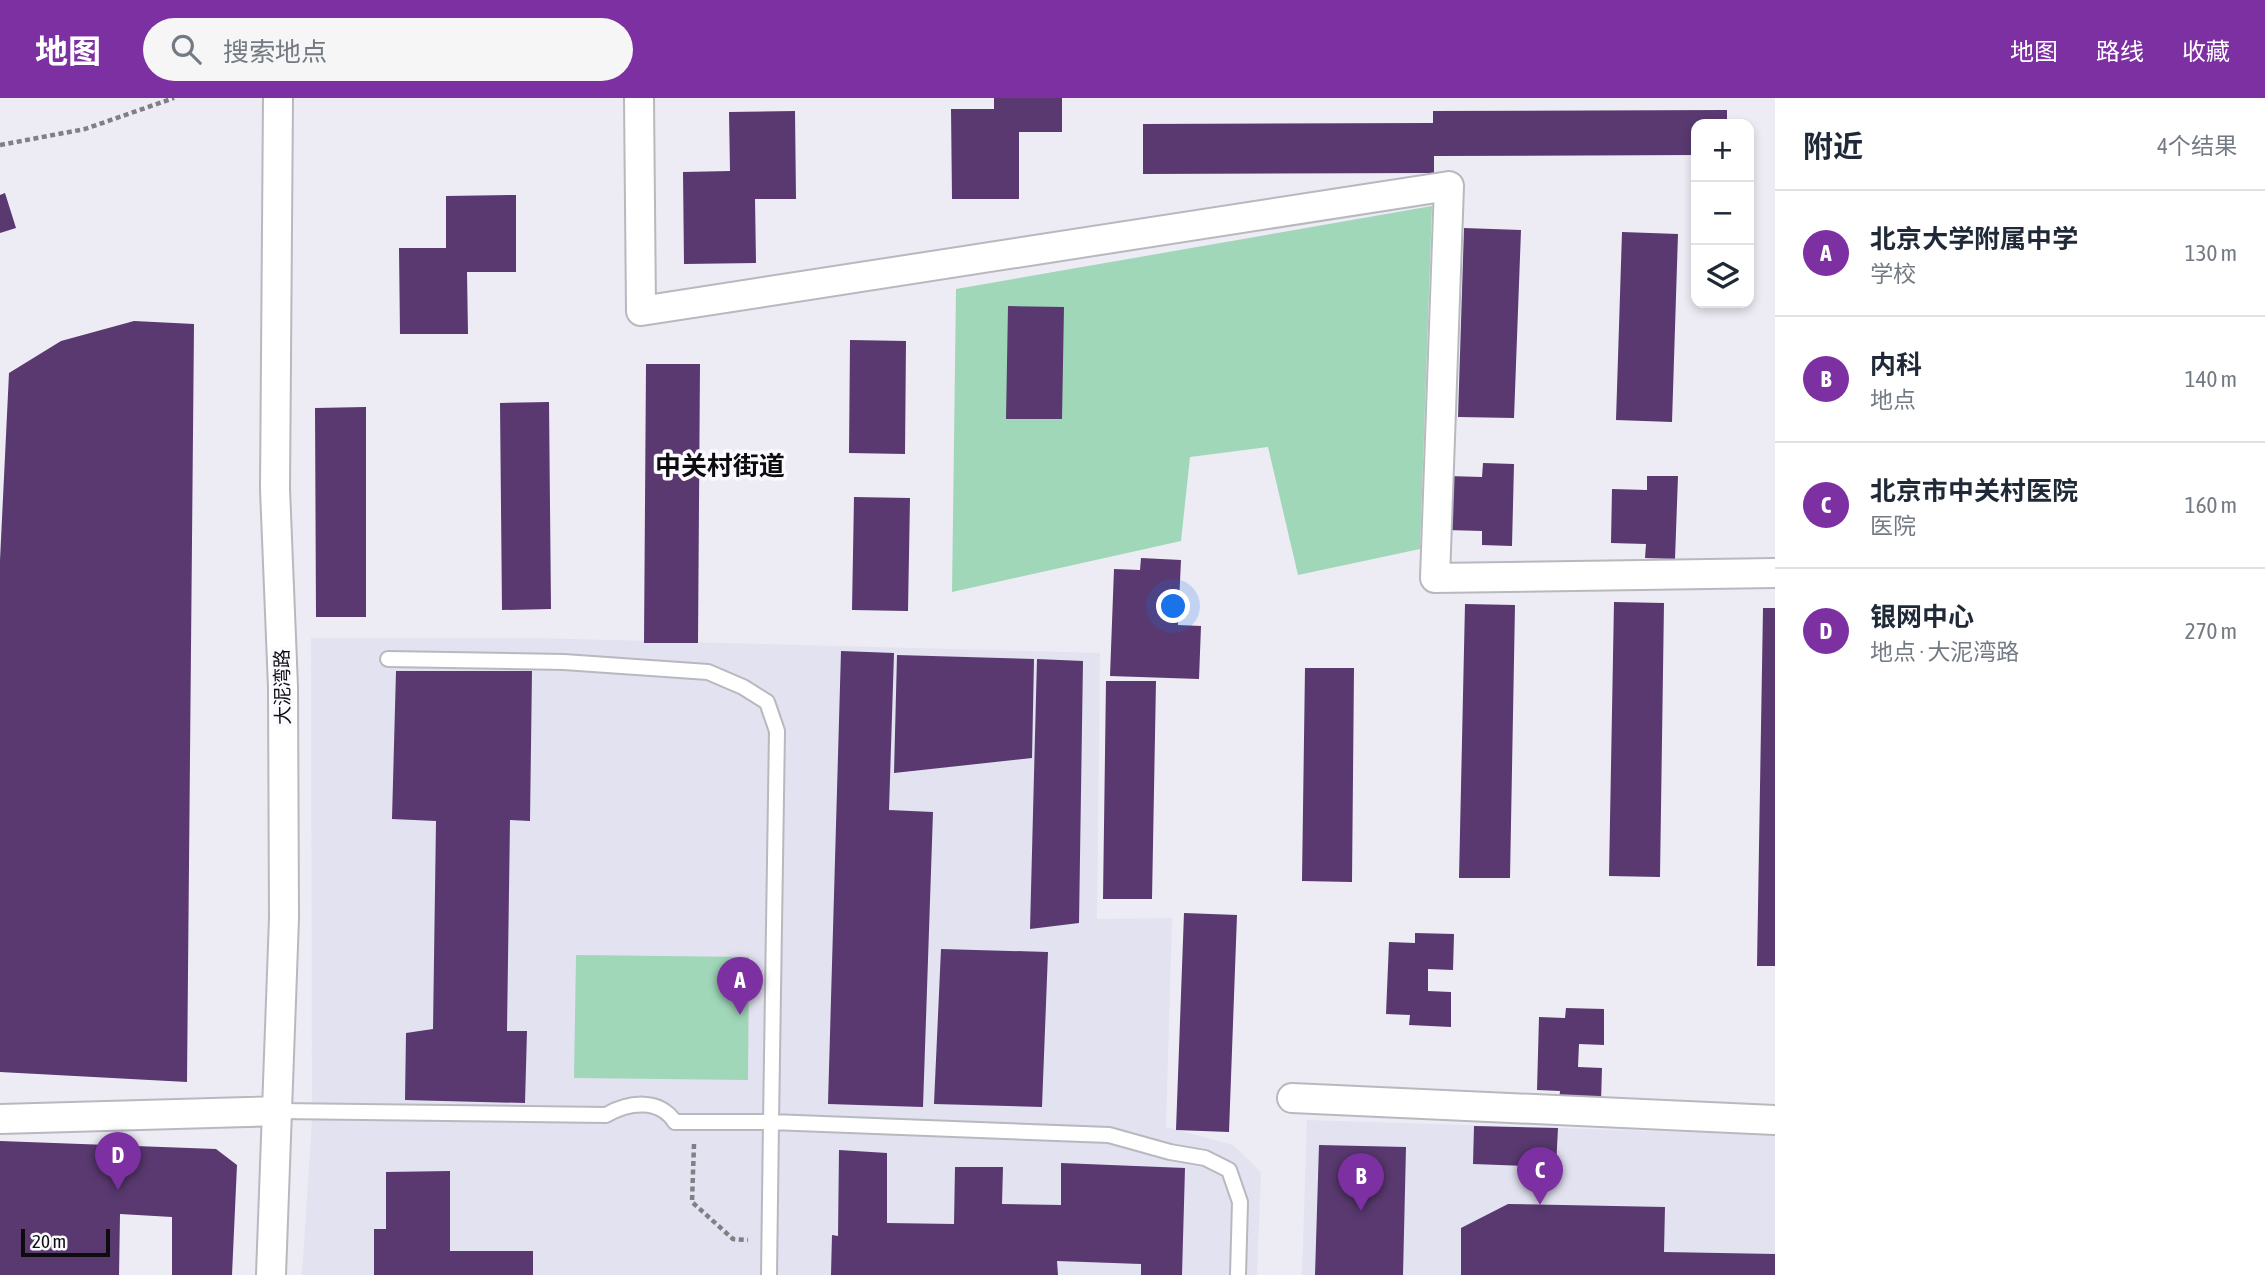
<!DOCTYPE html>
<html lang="zh">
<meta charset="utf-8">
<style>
body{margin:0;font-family:"Asap Condensed","Noto Sans SC",sans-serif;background:#f6f6f7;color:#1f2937}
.controls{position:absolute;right:21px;top:21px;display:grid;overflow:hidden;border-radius:14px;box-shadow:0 4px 10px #0003}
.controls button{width:63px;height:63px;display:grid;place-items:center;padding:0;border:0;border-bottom:2px solid #e0e1e3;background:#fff;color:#1f2937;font:35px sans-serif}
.scale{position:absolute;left:21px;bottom:18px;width:89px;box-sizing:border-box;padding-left:7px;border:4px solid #0d0d0f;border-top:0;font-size:19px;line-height:24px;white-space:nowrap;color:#0d0d0f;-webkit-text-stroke:5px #fafaff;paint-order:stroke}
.you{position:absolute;left:1174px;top:509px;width:24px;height:24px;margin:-18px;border:5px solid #fff;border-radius:50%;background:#1a73e8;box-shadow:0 0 0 10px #1a73e833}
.badge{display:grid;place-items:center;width:46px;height:46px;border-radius:50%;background:#7d30a1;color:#fff;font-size:23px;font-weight:700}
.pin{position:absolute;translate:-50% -58px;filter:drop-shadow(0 2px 4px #0008)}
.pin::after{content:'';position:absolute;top:37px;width:24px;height:21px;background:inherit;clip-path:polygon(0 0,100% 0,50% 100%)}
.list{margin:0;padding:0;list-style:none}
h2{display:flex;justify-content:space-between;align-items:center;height:91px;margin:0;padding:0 28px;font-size:30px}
h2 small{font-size:23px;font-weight:400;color:#747a83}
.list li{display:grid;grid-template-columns:46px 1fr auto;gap:21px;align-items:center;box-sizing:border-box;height:126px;padding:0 28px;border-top:2px solid #e0e1e3}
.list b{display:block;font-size:26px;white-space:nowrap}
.list p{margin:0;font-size:23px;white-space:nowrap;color:#747a83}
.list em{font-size:23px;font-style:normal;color:#747a83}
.icon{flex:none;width:38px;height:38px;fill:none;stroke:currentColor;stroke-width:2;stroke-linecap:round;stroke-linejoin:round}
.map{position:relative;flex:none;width:1775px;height:1177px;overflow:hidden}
header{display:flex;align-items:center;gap:42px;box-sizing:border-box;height:98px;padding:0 35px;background:#7d30a1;color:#fff}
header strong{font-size:33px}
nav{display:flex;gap:38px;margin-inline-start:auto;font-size:24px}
.search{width:490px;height:63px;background:#f6f6f7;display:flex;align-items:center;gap:18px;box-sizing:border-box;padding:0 24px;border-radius:38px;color:#747a83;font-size:26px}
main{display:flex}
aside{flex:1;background:#fff}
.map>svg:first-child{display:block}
.built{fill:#e2e2f1}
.green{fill:#a0d7b9}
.building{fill:#59396f}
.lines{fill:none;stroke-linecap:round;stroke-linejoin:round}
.service-casing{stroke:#b8b8bf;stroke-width:18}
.minor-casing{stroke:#b8b8bf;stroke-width:32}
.path{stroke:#807f84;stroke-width:4.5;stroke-dasharray:5 3.5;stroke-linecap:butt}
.service{stroke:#fff;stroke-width:14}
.minor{stroke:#fff;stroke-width:28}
.labels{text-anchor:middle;stroke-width:7;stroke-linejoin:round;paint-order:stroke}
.street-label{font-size:19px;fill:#0d0d0f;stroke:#fafaff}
.district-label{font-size:26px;font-weight:bold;fill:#0d0d0f;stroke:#fafaff}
</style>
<header>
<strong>地图</strong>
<div class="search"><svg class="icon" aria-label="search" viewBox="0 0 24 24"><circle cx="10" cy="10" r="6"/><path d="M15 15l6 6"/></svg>搜索地点</div>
<nav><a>地图</a><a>路线</a><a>收藏</a></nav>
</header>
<main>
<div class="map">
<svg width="1775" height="1177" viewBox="0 0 1775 1177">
<rect width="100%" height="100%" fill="#edecf4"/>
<path class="built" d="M311,540H535L1100,555L1097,821L1172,820L1166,1029L1233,1047L1261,1074L1257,1177H302L312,1022Z
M1307,1022L1775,1037V1177H1302Z"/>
<path class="green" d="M1432,108L1420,451L1298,477L1268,349L1190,359L1181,443L952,494L956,191Z
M576,857L749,859L748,982L574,980Z"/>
<path class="building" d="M994,0H1062V34H1019V101H952L951,11H994Z
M1727,12V26H1696V57L1434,58V75L1143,76V26L1433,25V13Z
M795,13L796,101H755L756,165L684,166L683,74L730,73L729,14Z
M5,95L16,130L0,135V97Z
M516,97V174H467L468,236H400L399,150H446V98Z
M1464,130L1521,132L1514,320L1458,319Z
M1622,134L1678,136L1672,324L1616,322Z
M1008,208L1064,209L1062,321H1006Z
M134,223L194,226L187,984L0,974V462L9,275L61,243Z
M850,242L906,243L905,356L849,355Z
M646,266H700L698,545H644Z
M549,304L551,511L502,512L500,305Z
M366,309V519H316L315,310Z
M1483,365L1514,366L1512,448L1482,447V433L1447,432L1448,378L1482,379Z
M1647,378H1678L1675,461L1645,460L1646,446L1611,445L1612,391L1647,392Z
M854,399L910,400L908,513L852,512Z
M1141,460L1181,462L1178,527L1201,528L1199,581L1110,578L1114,471L1140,472Z
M1614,504L1664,505L1660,779L1609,778Z
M1465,506L1515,507L1510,780H1459Z
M1763,510H1775V868H1757Z
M841,553L894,555L889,712L933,714L923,1009L828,1006Z
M897,557L1034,561L1032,660L894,675Z
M1037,561L1083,563L1079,825L1030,831Z
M1305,570H1354L1352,784L1302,783Z
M396,573H532L530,723L510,722L507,933H527L525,1005L405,1002L406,935L433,931L436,723L392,721Z
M1106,583H1156L1152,801H1103Z
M1184,815L1237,817L1229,1034L1176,1032Z
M1415,835L1454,836L1453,872L1428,871V893L1451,894V929L1409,927L1410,917L1386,916L1389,844L1415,845Z
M941,851L1048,854L1042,1009L934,1006Z
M1566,910L1604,911V947L1579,946L1578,969L1602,970L1601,1004L1559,1003L1560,993L1537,992L1539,919L1565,920Z
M1474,1028L1558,1030L1556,1069L1473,1066Z
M0,1043L216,1051L237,1067L232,1177H172V1119L120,1116L119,1177H0Z
M1319,1047L1406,1049L1403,1177H1315Z
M839,1052L887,1055V1125L954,1126L955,1069H1003L1002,1106L1061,1107V1065L1185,1070L1182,1177H1141V1166L1057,1163L1058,1177H831L832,1137L838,1138Z
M450,1073V1153H533V1177H374V1131H386V1074Z
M1508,1106L1665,1109L1664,1154L1775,1156V1177H1461V1130Z"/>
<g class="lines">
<g class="service-casing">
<path id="service" d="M278,1013L606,1017C629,1004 659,1000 675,1024H771L777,633L767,604L743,589L708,574L564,564L388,561
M769,1177L771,1024L1109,1037L1170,1054L1205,1060L1229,1072L1240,1104L1238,1177"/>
</g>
<g class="minor-casing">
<path id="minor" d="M639,0L641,213L1449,88L1435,480L1775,475
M1292,1000L1775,1022
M0,1021L278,1013
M271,1177L284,820L283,589L275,391L278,0"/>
</g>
<path class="path" d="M0,47L85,31L174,0
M694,1046L692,1104L733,1141L748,1142"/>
<use href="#service" class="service"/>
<use href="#minor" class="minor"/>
</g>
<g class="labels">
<g class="street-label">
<text transform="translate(282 589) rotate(-91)" y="7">大泥湾路</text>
</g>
<g class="district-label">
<text x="720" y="377">中关村街道</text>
</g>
</g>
</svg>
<div class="controls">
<button>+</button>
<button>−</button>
<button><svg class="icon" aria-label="layers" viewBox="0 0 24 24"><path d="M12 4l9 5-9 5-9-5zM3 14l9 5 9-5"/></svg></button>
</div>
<div class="scale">20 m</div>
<div class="you"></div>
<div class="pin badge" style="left:740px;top:917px">A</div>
<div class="pin badge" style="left:1361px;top:1113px">B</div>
<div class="pin badge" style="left:1540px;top:1107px">C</div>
<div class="pin badge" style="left:118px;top:1092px">D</div>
</div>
<aside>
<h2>附近<small>4个结果</small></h2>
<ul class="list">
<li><span class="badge">A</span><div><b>北京大学附属中学</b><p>学校</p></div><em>130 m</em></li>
<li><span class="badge">B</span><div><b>内科</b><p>地点</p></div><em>140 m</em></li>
<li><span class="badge">C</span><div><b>北京市中关村医院</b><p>医院</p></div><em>160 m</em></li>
<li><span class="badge">D</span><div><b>银网中心</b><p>地点 · 大泥湾路</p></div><em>270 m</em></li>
</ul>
</aside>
</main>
